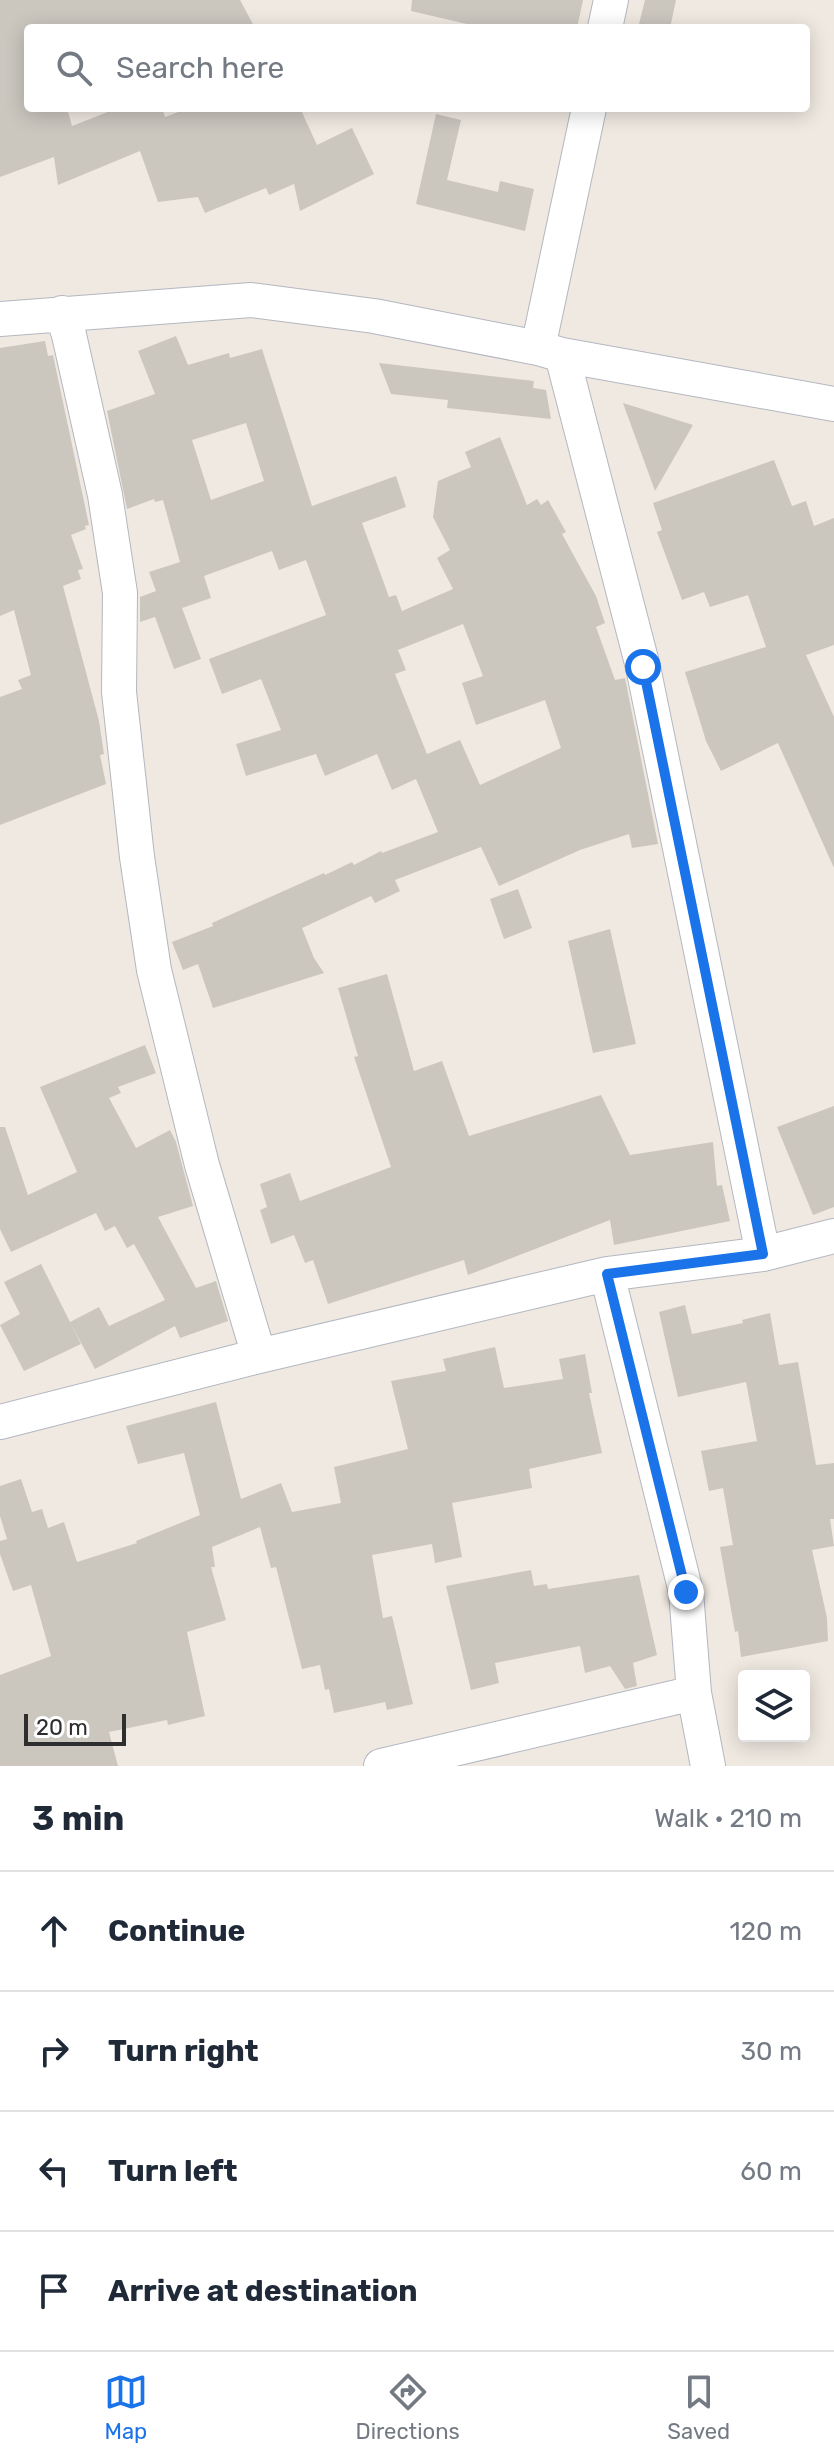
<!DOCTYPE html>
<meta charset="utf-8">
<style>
body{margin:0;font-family:Rubik,sans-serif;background:#f6f6f7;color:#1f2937}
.controls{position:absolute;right:24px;bottom:24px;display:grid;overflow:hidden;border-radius:8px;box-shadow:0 4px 20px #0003}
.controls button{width:72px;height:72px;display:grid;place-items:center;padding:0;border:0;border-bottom:2px solid #e0e1e3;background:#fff;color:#1f2937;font:40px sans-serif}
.scale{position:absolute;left:24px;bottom:20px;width:102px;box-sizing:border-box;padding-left:8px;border:4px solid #2e2e2e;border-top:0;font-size:22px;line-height:28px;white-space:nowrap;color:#2e2e2e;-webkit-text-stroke:6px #fff;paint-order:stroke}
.stop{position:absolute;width:24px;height:24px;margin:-18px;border:6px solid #1a73e8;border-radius:50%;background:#fff}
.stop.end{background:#1a73e8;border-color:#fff;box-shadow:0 2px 8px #0008}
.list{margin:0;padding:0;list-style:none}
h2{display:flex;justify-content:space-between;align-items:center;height:104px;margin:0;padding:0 32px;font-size:34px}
h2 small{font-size:26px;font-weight:400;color:#747a83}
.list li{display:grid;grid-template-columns:52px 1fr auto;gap:24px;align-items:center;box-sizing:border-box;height:120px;padding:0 32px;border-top:2px solid #e0e1e3}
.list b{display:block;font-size:30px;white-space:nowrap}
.list em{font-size:26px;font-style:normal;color:#747a83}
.icon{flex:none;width:44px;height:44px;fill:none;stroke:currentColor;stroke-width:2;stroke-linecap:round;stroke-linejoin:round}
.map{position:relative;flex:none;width:834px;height:1766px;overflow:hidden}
.search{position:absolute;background:#fff;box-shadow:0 4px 20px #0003;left:24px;right:24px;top:24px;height:88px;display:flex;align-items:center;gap:20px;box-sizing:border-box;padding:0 28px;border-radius:8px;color:#747a83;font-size:30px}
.sheet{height:584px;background:#fff}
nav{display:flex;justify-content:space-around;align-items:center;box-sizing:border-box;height:112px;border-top:2px solid #e0e1e3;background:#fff;font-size:22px;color:#747a83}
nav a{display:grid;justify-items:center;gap:4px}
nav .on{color:#1a73e8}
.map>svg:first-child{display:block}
.building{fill:#cbc7bf;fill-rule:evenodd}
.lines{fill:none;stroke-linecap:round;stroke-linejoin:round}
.street-casing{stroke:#b4b7c1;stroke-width:36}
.street{stroke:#fff;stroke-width:34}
.route{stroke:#1a73e8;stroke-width:10}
</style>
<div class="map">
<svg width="834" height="1766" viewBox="0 0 834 1766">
<rect width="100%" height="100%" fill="#efe9e1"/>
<path class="building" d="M0,0H240L255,28H28V108H67L72,126L118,108H162L165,117L189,108H300L317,145L352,128L374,174L300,211L294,184L269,195L266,188L205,213L198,197L158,202L140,151L58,185L54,157L0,177Z
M412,0H583L577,28H484L411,11Z
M645,0H676L670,28H638Z
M436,114L461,120L447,180L498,192L500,181L534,189L525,231L416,204Z
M176,336L188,365L229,353L230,358L262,349L312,506L396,476L406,507L362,523L389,597L396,595L402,611L453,589L437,558L450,550L433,517L438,481L471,467L465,452L500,437L527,505L537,499L541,505L548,500L566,532L562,534L596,596L605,623L596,627L615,680L625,678L658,844L632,848L629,834L580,850L499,886L481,847L395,880L400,891L375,903L371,896L302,928L314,958L324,973L213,1008L198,964L183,970L172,942L213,926L212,923L324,873L325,875L352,862L354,865L381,851L382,853L438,832L416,779L392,790L377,754L325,776L316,754L246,776L236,744L281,730L261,679L222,694L209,659L326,615L306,560L279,570L272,551L204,576L211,598L182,608L201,659L174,669L155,617L140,622V597L156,591L149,572L180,562L163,500L155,502L154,499L127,509L107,411L155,394L138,351ZM246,423L264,481L211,500L192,440ZM463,624L483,676L462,683L476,725L545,700L561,748L480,785L460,740L427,754L395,674L406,670L398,650Z
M45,341L48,356L53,355L89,525L85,526L86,529L71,535L83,569L78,570L81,579L63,586L99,721L104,754L100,755L106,784L0,825V697L22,689L18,680L31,675L14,610L0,616V348Z
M379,363L534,381L533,388L546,390L551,419L447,408L448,400L391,394Z
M623,403L693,425L655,491Z
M774,460L792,506L806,501L814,526L834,518V645L806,655L834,717V868L778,743L721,771L706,741L685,672L766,647L748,595L710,607L704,592L682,600L657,532L662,530L653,503Z
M518,889L532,928L504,939L490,899Z
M610,929L636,1044L593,1053L568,941Z
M387,974L414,1071L442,1061L469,1136L601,1095L630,1155L713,1142L717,1186L722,1185L730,1221L614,1245L610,1220L468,1275L464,1260L328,1304L313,1260L305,1263L294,1235L271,1244L260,1210L267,1207L260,1184L290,1173L300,1201L391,1167L354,1057L358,1056L338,988Z
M145,1045L156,1073L118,1087L121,1093L109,1098L136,1148L170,1130L176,1142L193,1206L158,1217L196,1288L216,1281L228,1321L180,1338L175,1326L95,1369L70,1322L99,1307L109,1326L165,1300L134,1244L127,1248L115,1226L105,1231L96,1213L11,1252L0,1229V1127H5L28,1195L77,1172L40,1087Z
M834,1106V1207L813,1215L777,1127Z
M41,1264L81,1344L24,1371L0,1325L20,1314L4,1282Z
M685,1305L692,1334L743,1323L742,1320L770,1313L779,1365L798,1362L816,1465L834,1463V1519H830L834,1546L812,1550L827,1618L828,1641L741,1657L738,1631L735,1632L720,1547L733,1545L723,1488L709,1491L701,1451L757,1441L746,1382L678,1397L659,1312Z
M495,1347L504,1388L563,1379L559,1359L585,1354L592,1393H589L602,1453L529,1469L532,1488L452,1503L462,1557L435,1563L432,1544L372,1555L383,1618L392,1616L413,1704L387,1710L385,1702L334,1713L329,1689L325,1690L320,1665L302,1669L276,1567L271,1568L260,1527L212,1547L215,1567H211L226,1620L187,1632L205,1716L168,1725L167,1720L109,1732L118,1766H0V1675L51,1656L31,1585L13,1591L0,1554V1541L7,1539L0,1516V1486L21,1479L32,1512L42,1509L48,1528L64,1522L77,1562L137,1543L136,1541L200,1515L184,1453L138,1464L126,1426L216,1402L241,1499L281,1483L292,1512L341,1503L334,1467L408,1449L391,1381L446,1371L443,1359Z
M531,1570L534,1586L547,1584L548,1589L639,1575L657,1655L633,1663L637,1686L625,1689L610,1666L585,1673L580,1646L495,1663L499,1683L471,1690L446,1586Z"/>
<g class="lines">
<g class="street-casing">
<path id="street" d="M605,28L611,0
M62,313L69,335L105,495L120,593L119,692L137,857L154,970L202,1165L259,1356
M0,319L251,300L374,316L538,348L562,355L834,404
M538,348L589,108
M562,355L643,667L763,1254
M607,1274L686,1592L694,1693L708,1766
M0,1422L259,1356L607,1274L763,1254L834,1236
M381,1766L694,1693"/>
</g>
<use href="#street" class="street"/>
</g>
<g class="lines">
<path class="route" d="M643,667L763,1254L607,1274L686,1592"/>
</g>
</svg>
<div class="controls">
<button><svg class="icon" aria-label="layers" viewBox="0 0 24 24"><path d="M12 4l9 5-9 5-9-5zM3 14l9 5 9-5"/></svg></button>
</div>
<div class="scale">20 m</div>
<div class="stop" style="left:643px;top:667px"></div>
<div class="stop end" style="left:686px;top:1592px"></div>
<div class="search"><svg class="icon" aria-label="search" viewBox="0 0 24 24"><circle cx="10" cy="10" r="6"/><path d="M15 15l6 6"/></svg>Search here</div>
</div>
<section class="sheet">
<h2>3 min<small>Walk · 210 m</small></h2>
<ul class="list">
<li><svg class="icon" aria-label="ahead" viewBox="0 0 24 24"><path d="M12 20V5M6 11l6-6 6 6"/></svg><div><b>Continue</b></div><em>120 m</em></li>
<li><svg class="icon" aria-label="right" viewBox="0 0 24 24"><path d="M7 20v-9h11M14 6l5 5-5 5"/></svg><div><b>Turn right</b></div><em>30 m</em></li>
<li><svg class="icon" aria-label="left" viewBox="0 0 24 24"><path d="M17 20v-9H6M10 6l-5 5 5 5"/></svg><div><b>Turn left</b></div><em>60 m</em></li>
<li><svg class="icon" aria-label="arrive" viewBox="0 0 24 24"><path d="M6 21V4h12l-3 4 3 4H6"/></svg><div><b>Arrive at destination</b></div></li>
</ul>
</section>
<nav>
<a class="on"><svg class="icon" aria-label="map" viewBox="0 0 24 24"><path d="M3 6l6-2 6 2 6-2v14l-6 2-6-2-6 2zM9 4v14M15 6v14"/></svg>Map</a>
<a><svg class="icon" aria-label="directions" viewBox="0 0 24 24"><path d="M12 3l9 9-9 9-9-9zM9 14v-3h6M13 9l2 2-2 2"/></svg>Directions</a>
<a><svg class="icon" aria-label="saved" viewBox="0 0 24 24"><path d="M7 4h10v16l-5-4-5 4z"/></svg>Saved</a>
</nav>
